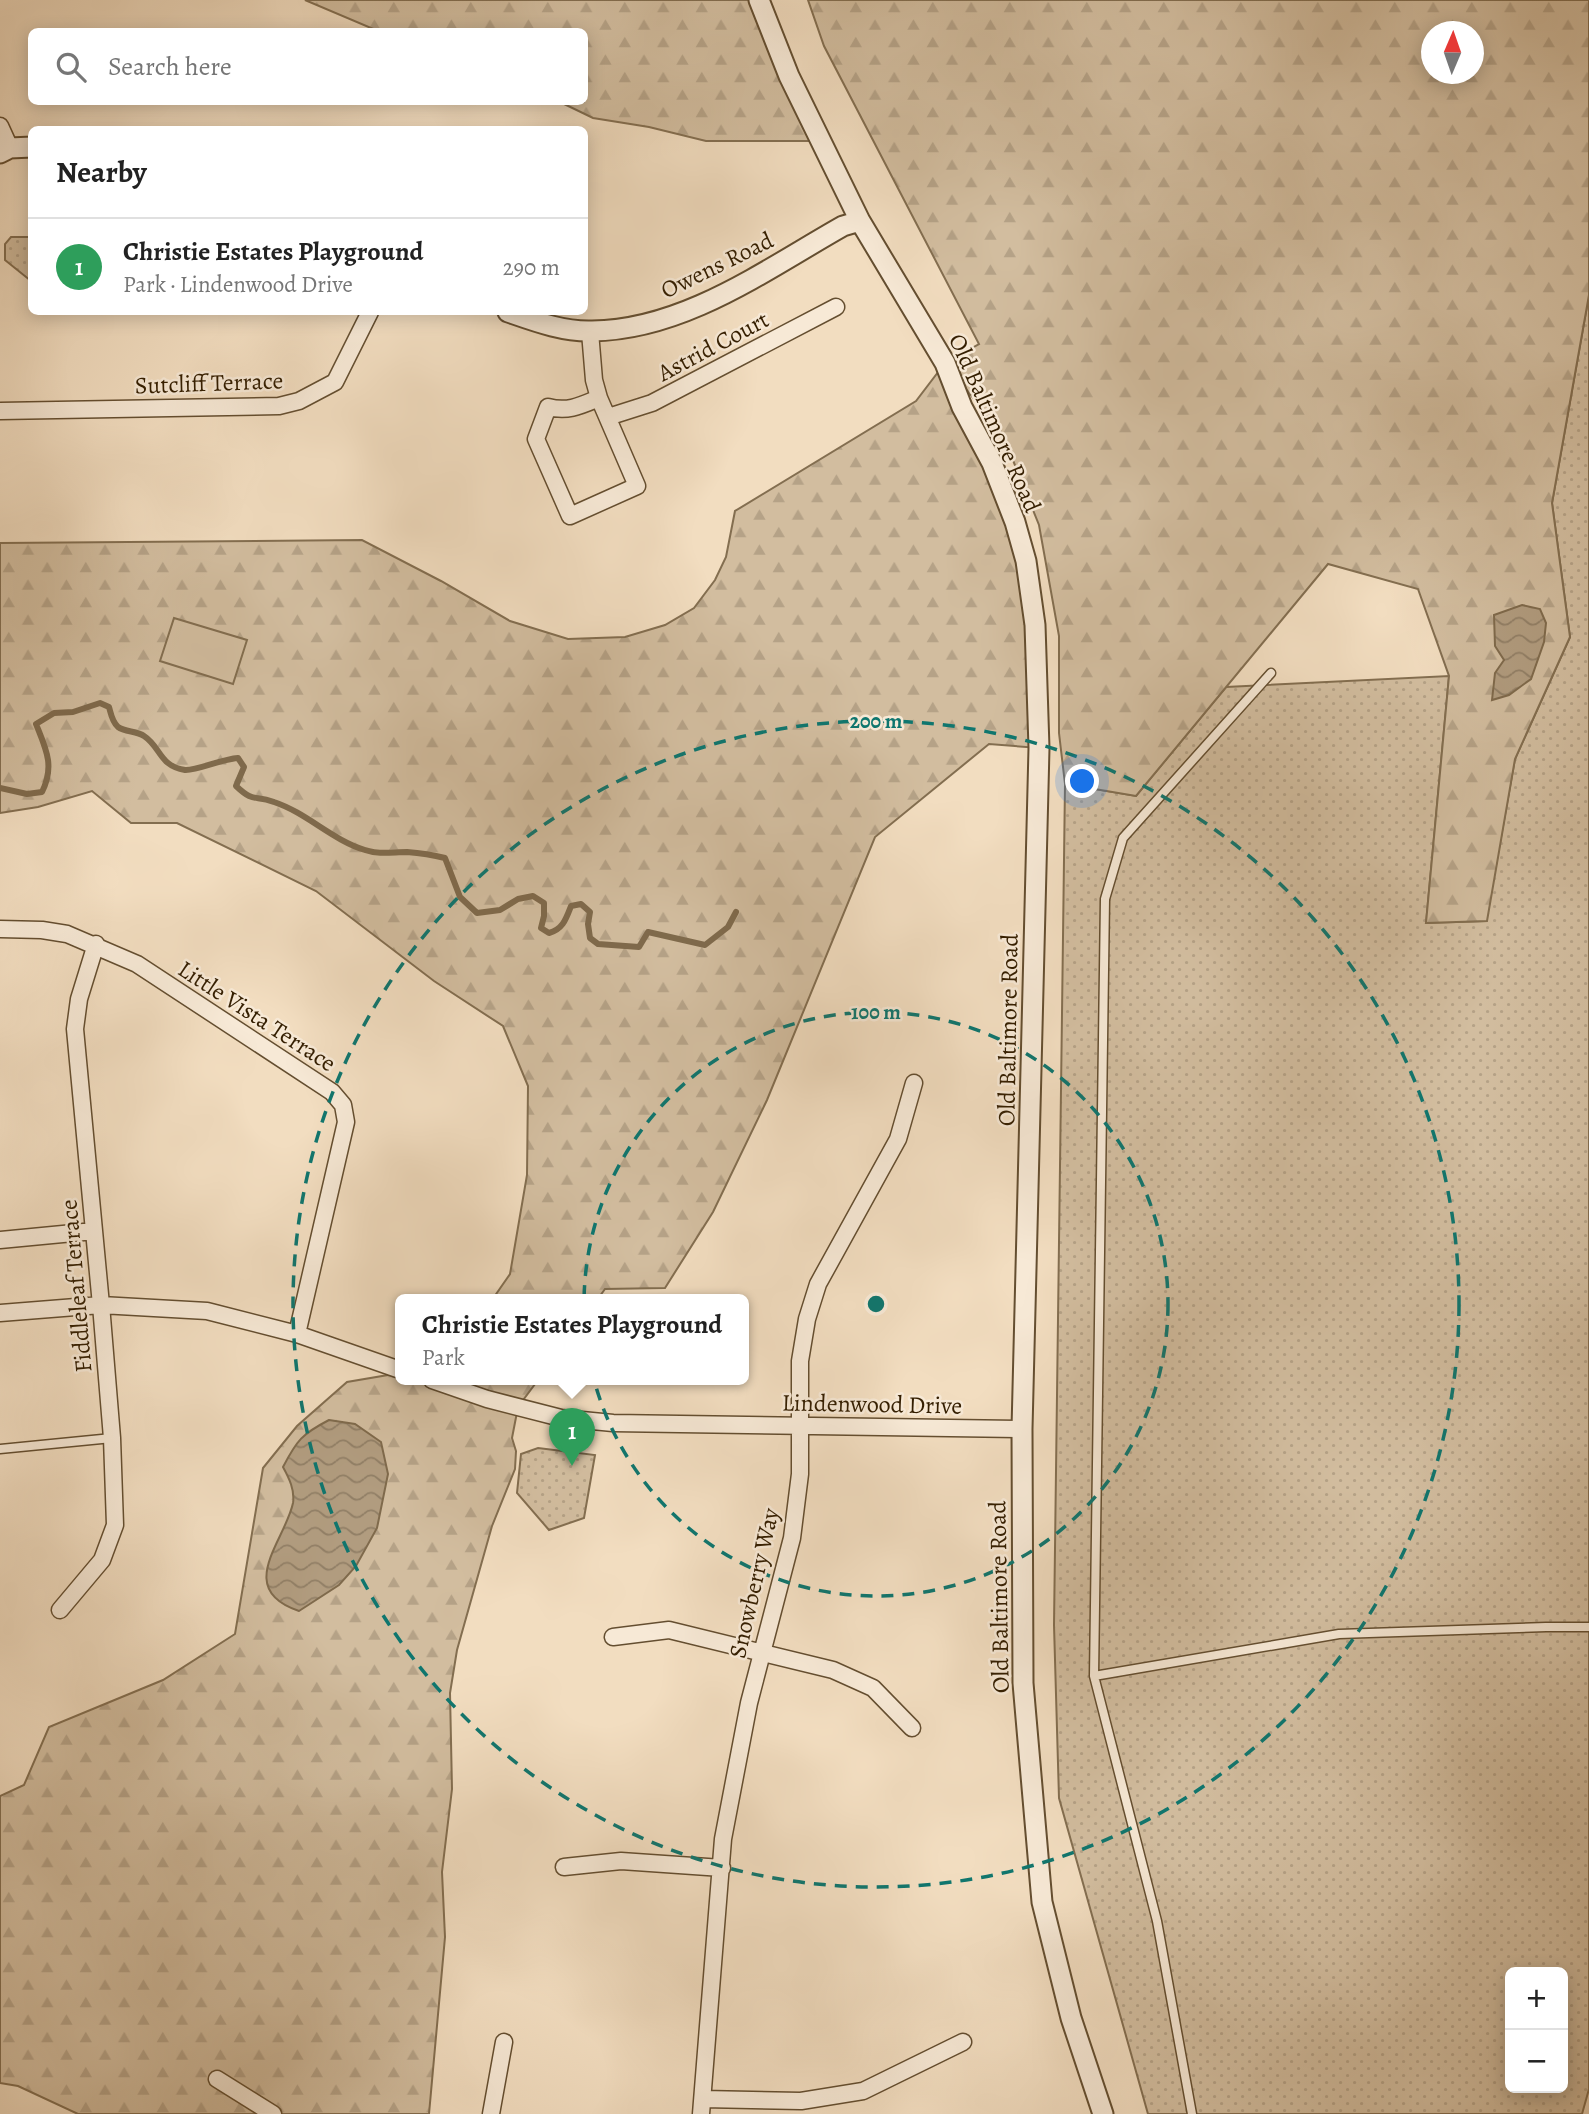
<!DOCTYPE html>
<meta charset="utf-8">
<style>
body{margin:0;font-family:Alegreya,serif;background:#f2f2f2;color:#222}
.controls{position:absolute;right:21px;bottom:21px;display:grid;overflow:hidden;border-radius:10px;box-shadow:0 4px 18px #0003}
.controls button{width:63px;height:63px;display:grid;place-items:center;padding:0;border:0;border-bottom:2px solid #e0e0e0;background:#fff;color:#222;font:35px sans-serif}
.compass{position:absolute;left:1421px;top:21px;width:63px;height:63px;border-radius:50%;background:#fff;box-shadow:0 4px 18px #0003;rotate:2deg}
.you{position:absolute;left:1083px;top:782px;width:24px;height:24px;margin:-18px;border:5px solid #fff;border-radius:50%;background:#1a73e8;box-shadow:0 0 0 10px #1a73e833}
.badge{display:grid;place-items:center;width:46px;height:46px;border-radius:50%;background:#db2777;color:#fff;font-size:23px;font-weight:700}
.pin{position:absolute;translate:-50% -58px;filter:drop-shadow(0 2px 4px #0008)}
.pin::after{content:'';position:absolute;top:37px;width:24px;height:21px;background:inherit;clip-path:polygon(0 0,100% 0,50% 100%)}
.popup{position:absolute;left:395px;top:1294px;width:354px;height:91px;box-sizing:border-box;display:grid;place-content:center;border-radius:10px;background:#fff;filter:drop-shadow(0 2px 5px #0005);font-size:23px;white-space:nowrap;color:#767676}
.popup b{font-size:26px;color:#222}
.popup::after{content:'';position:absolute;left:50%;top:100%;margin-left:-14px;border:14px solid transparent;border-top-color:#fff}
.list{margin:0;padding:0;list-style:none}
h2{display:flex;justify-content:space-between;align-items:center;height:91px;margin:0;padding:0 28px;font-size:30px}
h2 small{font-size:23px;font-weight:400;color:#767676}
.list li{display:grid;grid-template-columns:46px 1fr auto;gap:21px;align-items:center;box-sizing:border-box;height:98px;padding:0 28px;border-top:2px solid #e0e0e0}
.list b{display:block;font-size:26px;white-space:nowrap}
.list p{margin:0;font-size:23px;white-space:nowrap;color:#767676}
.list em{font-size:23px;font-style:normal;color:#767676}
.icon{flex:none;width:38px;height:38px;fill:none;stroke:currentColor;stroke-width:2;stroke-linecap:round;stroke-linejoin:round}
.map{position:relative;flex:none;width:1589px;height:2114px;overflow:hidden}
.search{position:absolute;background:#fff;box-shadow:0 4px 18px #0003;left:28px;top:28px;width:560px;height:77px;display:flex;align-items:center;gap:18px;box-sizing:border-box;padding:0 24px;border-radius:10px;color:#767676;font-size:26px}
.panel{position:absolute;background:#fff;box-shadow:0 4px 18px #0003;left:28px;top:126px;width:560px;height:189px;border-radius:10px}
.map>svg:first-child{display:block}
.grass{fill:url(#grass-dots);stroke:#836e50;stroke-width:2;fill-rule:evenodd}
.forest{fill:url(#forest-firs);stroke:#836e50;stroke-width:2;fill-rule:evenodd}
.garden{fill:#d2bd9f;stroke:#836e50;stroke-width:2}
.water{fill:url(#water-waves);stroke:#7f6a4c;stroke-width:2}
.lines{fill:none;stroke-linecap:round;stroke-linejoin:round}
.stream{stroke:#7f6a4c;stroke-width:6}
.service-casing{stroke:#644e30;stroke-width:11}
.minor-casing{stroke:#644e30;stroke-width:19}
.tertiary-casing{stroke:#644e30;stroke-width:23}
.service{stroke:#f7e9d6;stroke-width:8}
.minor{stroke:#f7e9d6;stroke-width:16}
.tertiary{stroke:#f7e9d6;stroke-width:19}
.ring{fill:none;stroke:#0f766e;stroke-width:3.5;stroke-dasharray:12 9}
.labels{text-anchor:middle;stroke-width:5;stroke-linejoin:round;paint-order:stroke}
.street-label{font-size:24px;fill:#341e00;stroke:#f7e9d6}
.centre{fill:#0f766e;stroke:#f7e9d6;stroke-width:3.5}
.ring-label{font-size:21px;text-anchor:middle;font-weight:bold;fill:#0f766e;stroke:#f7e9d6;stroke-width:5;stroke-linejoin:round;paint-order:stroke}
</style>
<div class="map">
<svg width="1589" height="2114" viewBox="0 0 1589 2114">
<defs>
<pattern id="grass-dots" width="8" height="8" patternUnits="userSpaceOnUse" patternTransform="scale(1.75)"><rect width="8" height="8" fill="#d2bd9f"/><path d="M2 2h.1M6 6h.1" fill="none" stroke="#b5a287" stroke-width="1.8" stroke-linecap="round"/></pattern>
<pattern id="forest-firs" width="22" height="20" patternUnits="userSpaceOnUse" patternTransform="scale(1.75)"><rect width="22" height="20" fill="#d2bd9f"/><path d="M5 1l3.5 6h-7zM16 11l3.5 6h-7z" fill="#b5a287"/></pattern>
<pattern id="water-waves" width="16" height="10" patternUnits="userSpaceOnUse" patternTransform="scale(1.75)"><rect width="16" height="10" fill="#b19c7f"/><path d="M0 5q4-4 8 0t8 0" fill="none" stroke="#917f66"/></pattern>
</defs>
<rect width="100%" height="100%" fill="#f2ddc0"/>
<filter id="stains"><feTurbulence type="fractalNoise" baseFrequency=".00286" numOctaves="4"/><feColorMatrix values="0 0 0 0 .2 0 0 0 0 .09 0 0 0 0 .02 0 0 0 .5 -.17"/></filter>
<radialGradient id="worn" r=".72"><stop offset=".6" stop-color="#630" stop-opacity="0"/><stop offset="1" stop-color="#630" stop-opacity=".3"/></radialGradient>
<path class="grass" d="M11,237H31V281L5,260V244Z
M1589,295V2089L1582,2114H1148L1059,1798L1054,1625L1065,784L1136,796L1226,687L1449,676L1426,923L1486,921L1515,759L1570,637L1552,503ZM1510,1972H1563V2088H1510Z
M538,1448L595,1455L584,1518L549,1530L517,1493L521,1454Z"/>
<path class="forest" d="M305,0H759L822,141H706L649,127L593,118L560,102H584V32L378,31Z
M808,0H1589V295L1552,503L1570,637L1515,759L1487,921L1426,923L1449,676L1418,589L1328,564L1136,796L1065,784L1059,733V636L1039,525L1002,433L947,366L1015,522L1039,748L989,744L875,837L767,1100L713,1212L665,1288L605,1289L597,1300H492L510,1274L527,1175L528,1086L503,1026L434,981L316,891L177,823H131L92,791L38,807L0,813V543L362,540L441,581L510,621L568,639L625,637L665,625L694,608L715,580L726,557L735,511L916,401L945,363L979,344L824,46ZM1432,32H1474V74H1432Z
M400,1373V1380H538L518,1407L512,1438L516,1451L515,1469L492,1526L457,1650L450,1693L452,1789L442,1872L445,1937L429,2114H78L18,2086L0,2083V1796L24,1785L49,1727L163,1680L235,1634L263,1468L297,1426L347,1382Z"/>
<path class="garden" d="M174,618L247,640L233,684L160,661Z"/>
<path class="water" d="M1522,605L1540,609L1546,623L1544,642L1531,679L1509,695L1492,700L1495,673L1504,660L1495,646L1494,615Z
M329,1420L355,1424L381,1442L388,1474L377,1528L356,1566L339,1585L299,1611C234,1589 285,1541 293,1503C295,1490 289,1478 283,1467C297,1440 302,1434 329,1420Z"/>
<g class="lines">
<path class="stream" d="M0,788L27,794L42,792C55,766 46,749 36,724L54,713L73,712L100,703L109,707C111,714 112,722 118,727C125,732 137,731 144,736C161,747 159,766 185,770C196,771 222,759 238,758L244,767L236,786C255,804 254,794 274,802C307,813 332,840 365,850C379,855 393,852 407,852C420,853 433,855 445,858L460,897L477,913L500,910L518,899L533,896L544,903V916L541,928L549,933C563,929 566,919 571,906L581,904L590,912L588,924L590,938L598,944L639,947L648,932L705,945L728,927L736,912"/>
<g class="service-casing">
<path id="service" d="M0,1449L112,1438
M1094,1676L1339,1634L1546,1627H1589
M1192,2114L1157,1921L1094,1676L1105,899L1123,838L1271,673"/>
</g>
<g class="minor-casing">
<path id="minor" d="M0,126L10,148
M590,332L594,380L599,398L637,486L570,516L536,439L548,407C568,412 580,406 599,398
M0,411L279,406L299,401L335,382L370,312
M608,417L652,403L836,307
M0,929L42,930L67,934L137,964L332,1092L343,1105L346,1122L297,1334
M0,1240L94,1231
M0,1313L101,1305L207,1311L297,1334L400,1370
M432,1380L487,1399L561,1418L613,1423L1022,1429
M60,1610L102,1560L115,1525L112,1438L101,1305L75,1029L79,999L96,944
M613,1637L669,1630L833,1670L873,1688L912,1728
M564,1867L621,1861L722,1868
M217,2079L273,2114
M703,2099L801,2101L863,2091L963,2042
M491,2114L504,2042
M701,2114L723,1839L749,1703L792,1538L800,1474V1361L807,1319L818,1284L898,1139L914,1083"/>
</g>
<g class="tertiary-casing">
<path id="tertiary" d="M759,0L789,76L860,221L945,363L962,407L992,463L1015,522L1026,561L1035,625L1039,748L1022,1429L1023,1683L1042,1902L1071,2018L1103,2114
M0,153L10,148L32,147
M508,312C534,321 563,332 592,331C684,330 765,270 843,226L860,221"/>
</g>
<use href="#service" class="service"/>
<use href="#minor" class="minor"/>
<use href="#tertiary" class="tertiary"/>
</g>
<g class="ring">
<circle cx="876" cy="1304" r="292"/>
<circle cx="876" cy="1304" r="583"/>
</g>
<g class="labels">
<g class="street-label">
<text transform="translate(717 265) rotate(-26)" y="8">Owens Road</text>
<text transform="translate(713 346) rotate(-28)" y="8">Astrid Court</text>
<text transform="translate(209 383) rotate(-2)" y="8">Sutcliff Terrace</text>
<text transform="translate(995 423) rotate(66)" y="8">Old Baltimore Road</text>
<text transform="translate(257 1016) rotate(33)" y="8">Little Vista Terrace</text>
<text transform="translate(1008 1030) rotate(-89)" y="8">Old Baltimore Road</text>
<text transform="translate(76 1286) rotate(-95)" y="8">Fiddleleaf Terrace</text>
<text transform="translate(872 1404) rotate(1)" y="8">Lindenwood Drive</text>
<text transform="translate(754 1583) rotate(-77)" y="8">Snowberry Way</text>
<text transform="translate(999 1597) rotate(-91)" y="8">Old Baltimore Road</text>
</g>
</g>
<circle cx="876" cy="1304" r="10" class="centre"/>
<g class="ring-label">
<text x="876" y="728">200 m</text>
<text x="876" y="1019">100 m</text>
</g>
<rect width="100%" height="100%" filter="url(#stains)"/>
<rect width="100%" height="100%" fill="url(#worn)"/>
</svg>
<div class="controls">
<button>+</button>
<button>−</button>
</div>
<svg class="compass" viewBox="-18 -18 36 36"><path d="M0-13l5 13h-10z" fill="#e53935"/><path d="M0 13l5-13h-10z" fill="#767676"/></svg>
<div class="you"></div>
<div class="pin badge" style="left:572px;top:1466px;background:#2e9e5b">1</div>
<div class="popup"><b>Christie Estates Playground</b>Park</div>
<div class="search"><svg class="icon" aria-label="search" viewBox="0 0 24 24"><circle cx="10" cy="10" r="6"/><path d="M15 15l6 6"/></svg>Search here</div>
<section class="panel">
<h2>Nearby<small></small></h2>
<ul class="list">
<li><span class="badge" style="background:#2e9e5b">1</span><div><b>Christie Estates Playground</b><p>Park · Lindenwood Drive</p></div><em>290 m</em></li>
</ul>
</section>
</div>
